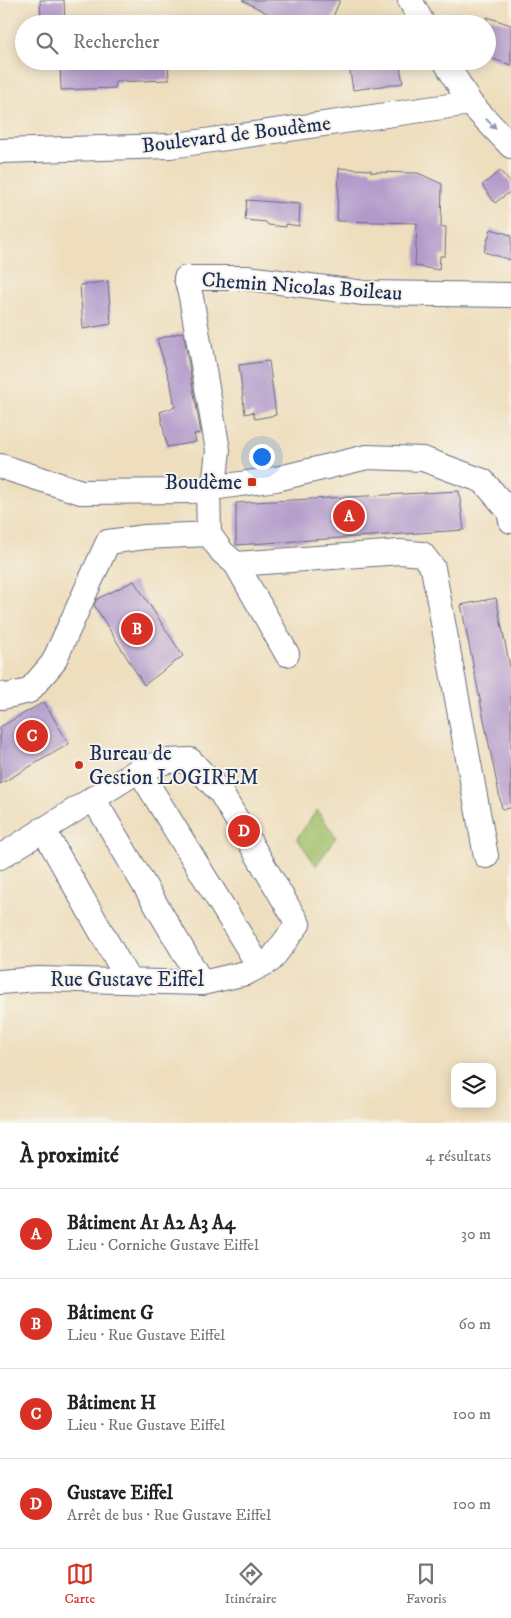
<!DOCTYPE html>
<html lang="fr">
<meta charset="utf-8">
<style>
body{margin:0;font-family:"IM FELL DW Pica",serif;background:#f6f6f6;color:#222}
.controls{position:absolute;right:15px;bottom:15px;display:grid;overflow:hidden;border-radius:10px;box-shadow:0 2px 12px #0003}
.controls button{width:45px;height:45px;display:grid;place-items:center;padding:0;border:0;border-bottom:1px solid #e0e0e0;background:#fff;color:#222;font:25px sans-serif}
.you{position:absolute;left:261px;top:456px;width:18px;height:18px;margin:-12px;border:4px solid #fff;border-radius:50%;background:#1a73e8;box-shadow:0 0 0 8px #1a73e833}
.badge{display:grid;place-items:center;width:32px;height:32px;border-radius:50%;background:#d93025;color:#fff;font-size:16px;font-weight:700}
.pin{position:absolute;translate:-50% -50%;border:2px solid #fff;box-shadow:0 1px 5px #0006}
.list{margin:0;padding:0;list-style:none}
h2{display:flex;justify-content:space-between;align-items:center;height:65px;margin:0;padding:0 20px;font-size:21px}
h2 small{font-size:16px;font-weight:400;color:#767676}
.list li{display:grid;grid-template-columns:32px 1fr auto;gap:15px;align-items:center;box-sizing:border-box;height:90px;padding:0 20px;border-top:1px solid #e0e0e0}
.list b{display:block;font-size:19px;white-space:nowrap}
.list p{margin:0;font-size:16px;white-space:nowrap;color:#767676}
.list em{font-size:16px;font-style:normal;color:#767676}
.icon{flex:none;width:28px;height:28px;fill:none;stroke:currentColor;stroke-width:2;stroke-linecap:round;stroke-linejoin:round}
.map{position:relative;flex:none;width:511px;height:1123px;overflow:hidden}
.search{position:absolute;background:#fff;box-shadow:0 2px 12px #0003;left:15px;right:15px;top:15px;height:55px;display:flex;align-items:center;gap:12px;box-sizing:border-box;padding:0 18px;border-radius:28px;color:#767676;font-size:19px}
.sheet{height:425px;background:#fff}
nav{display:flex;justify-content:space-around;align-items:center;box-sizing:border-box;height:70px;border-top:1px solid #e0e0e0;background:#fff;font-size:14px;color:#767676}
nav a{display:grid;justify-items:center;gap:2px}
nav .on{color:#d93025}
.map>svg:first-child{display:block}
.green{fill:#a1c069;stroke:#5e7864}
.building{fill:#b29acb}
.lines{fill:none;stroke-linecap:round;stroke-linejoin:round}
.minor-casing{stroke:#656c7f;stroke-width:26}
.minor{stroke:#fff;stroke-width:24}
.oneway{fill:#8d97ae}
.poi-dot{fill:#c8321e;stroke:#f7f3e8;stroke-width:2}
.labels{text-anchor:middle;stroke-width:4;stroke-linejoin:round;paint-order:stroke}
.street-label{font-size:21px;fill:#1b2f5e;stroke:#f7f3e8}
.poi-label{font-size:21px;fill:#1b2f5e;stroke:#f7f3e8;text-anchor:end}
</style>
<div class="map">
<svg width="511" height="1123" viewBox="0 0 511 1123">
<rect width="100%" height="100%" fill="#f7f3e8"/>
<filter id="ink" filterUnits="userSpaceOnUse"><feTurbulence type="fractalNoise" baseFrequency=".02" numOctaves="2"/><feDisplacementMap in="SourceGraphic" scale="10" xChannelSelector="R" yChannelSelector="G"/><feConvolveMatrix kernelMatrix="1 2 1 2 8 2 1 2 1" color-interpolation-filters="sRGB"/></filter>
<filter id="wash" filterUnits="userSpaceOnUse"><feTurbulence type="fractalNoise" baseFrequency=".0096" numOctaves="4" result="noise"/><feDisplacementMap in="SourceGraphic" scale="20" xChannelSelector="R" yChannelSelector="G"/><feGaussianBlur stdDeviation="1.12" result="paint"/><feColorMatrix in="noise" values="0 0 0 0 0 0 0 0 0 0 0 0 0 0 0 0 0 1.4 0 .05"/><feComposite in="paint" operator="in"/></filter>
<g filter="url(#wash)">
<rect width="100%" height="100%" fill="#eedebd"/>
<path class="green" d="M317,810L336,837L316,866L297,838Z"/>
<g id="blocks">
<path class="building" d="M40,0H64L65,24H41Z
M242,0H340L330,24H298L278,19Z
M487,17L511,25V65L487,57Z
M100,61H168L169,80L115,82V88L61,90L60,66L100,64Z
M357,61H399L403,83L353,90L349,65L358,63Z
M339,168L371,170V172L418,173L442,184L441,227H446L445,256H440L439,270L415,266L417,223L337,221Z
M500,171L511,183V191L495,203L482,185Z
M247,200L300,204L299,226L286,224V227L268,225L266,222L245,220Z
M491,229L511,235V260L484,252Z
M108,281L111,324L83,329L80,285Z
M183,332L201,433L194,434L196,442L167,447L160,412L175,407L171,385L157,339Z
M269,361L276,415L255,419L253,412L245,414L239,365Z
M459,491L464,530L236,545V503Z
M134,581L183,656L144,685L94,605L97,599Z
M496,598L511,672V808L502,809L461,605Z
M44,702L69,744L0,784V727Z"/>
</g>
</g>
<g filter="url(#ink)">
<use href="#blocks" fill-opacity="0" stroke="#656c7f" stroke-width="1"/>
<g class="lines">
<g class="minor-casing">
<path id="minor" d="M410,0L423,24
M445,61L470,103L511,146
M0,151L170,146L470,103
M0,466L81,492L191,491L276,479L367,457L423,459L483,481L509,511L511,521
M214,488L218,450L191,297L186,278H248L364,293L511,295
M208,489L209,534L222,552L236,564L287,654
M236,564L400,552L422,554L433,568L486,856
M0,694L2,697L29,691L53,663L108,542L145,537L209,534
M139,770L259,966
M93,798L202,983
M43,829L129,981
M0,857L139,770L167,761L190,760L221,793L298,924L271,960L246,973L202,983L38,979L0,982"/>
</g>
<use href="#minor" class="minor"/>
</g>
<defs><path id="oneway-solid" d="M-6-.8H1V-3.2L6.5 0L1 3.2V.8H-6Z" transform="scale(1.25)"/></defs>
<use class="oneway" href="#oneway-solid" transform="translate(491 124) rotate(46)"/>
</g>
<g class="poi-dot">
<rect x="247" y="477" width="10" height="10" rx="2.5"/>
<circle cx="79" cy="765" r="5"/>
</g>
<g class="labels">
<g class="street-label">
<text transform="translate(236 134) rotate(-7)" y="7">Boulevard de Boudème</text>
<text transform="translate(302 286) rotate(4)" y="7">Chemin Nicolas Boileau</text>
<text x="127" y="986">Rue Gustave Eiffel</text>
</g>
<g class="poi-label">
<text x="242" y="489">Boudème</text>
<text x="89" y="760" text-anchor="start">Bureau de<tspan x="89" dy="24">Gestion LOGIREM</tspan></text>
</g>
</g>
</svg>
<div class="controls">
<button><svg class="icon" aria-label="layers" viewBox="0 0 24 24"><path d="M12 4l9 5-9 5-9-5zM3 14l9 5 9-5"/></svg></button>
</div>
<div class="you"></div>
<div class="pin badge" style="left:349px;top:516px">A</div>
<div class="pin badge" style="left:137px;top:629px">B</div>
<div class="pin badge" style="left:32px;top:736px">C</div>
<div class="pin badge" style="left:244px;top:831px">D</div>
<div class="search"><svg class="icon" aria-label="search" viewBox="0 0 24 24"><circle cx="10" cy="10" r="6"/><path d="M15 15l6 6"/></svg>Rechercher</div>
</div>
<section class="sheet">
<h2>À proximité<small>4 résultats</small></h2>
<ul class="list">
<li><span class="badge">A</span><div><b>Bâtiment A1 A2 A3 A4</b><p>Lieu · Corniche Gustave Eiffel</p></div><em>30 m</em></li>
<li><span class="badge">B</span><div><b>Bâtiment G</b><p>Lieu · Rue Gustave Eiffel</p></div><em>60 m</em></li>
<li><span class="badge">C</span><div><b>Bâtiment H</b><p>Lieu · Rue Gustave Eiffel</p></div><em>100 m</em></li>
<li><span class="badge">D</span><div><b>Gustave Eiffel</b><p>Arrêt de bus · Rue Gustave Eiffel</p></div><em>100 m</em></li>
</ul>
</section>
<nav>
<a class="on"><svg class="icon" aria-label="map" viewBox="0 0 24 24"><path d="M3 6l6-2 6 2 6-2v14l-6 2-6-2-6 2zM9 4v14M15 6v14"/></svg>Carte</a>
<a><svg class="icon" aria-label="directions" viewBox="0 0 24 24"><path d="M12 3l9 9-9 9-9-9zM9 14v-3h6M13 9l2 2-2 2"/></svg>Itinéraire</a>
<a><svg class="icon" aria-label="saved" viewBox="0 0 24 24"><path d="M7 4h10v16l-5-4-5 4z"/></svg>Favoris</a>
</nav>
